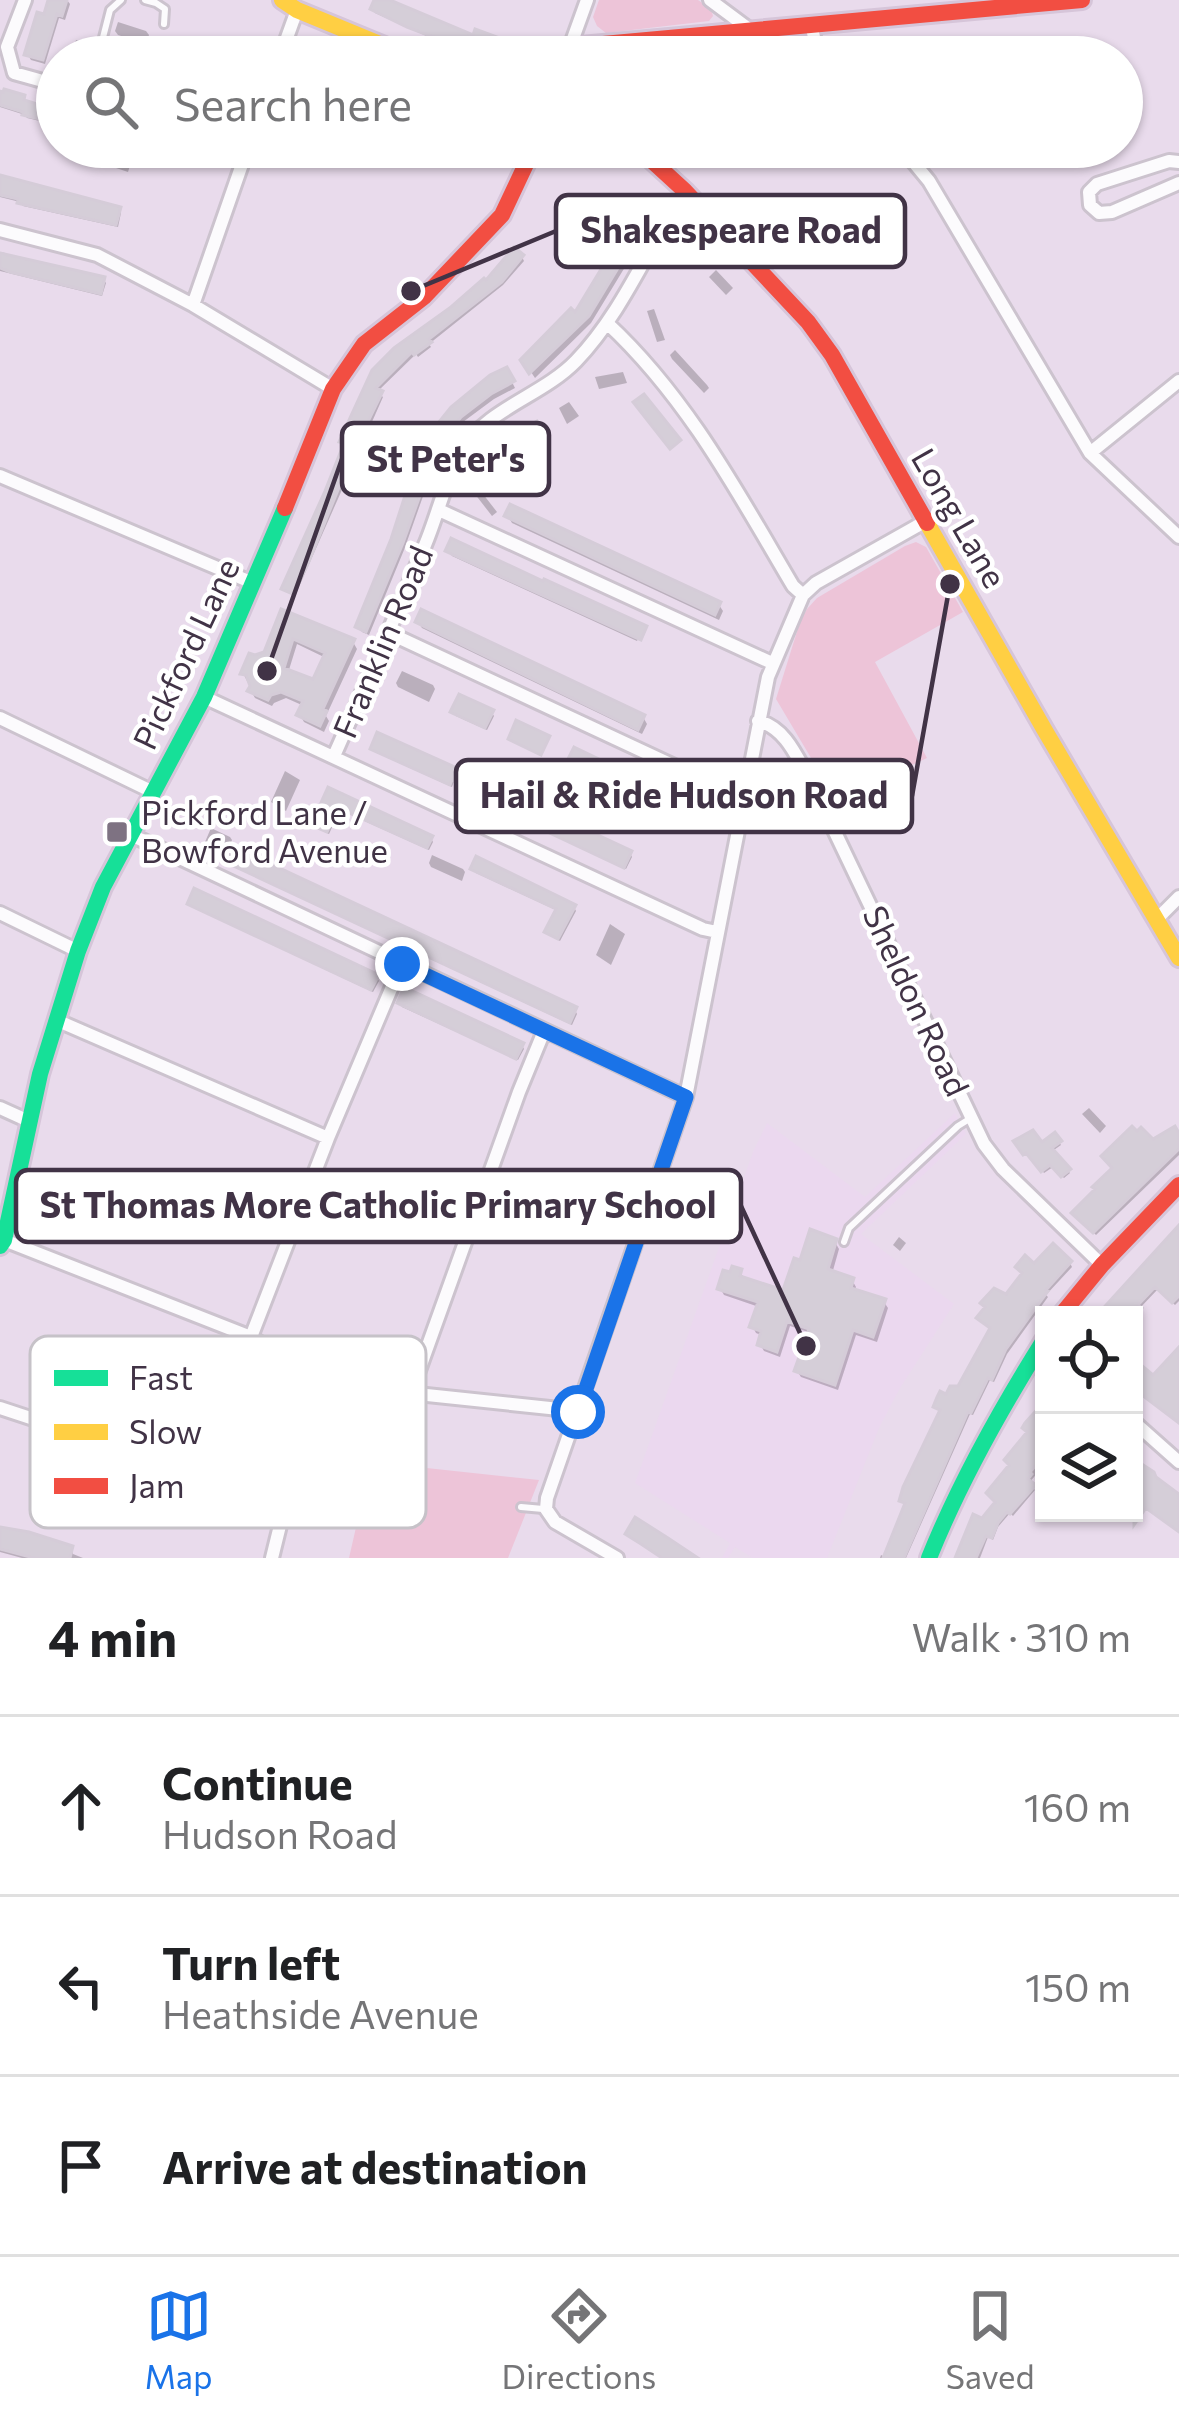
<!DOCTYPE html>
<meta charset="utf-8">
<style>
body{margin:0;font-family:Commissioner,sans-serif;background:#f6f6f6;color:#202124}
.controls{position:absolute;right:36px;bottom:36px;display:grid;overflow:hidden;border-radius:0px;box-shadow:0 3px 9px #0004}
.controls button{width:108px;height:108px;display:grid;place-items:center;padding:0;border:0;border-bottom:3px solid #e0e0e0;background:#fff;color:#202124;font:60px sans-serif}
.stop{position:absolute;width:36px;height:36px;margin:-27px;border:9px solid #1a73e8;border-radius:50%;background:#fff}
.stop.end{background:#1a73e8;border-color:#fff;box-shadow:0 3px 12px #0008}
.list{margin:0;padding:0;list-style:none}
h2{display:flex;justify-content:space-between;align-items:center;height:156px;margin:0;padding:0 48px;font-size:51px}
h2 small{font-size:39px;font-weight:400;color:#757577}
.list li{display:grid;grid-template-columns:78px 1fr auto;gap:36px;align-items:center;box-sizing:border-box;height:180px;padding:0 48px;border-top:3px solid #e0e0e0}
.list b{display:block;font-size:45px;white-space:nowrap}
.list p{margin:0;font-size:39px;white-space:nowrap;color:#757577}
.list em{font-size:39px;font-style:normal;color:#757577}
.icon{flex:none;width:66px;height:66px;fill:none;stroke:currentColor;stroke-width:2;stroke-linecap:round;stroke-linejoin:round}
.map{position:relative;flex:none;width:1179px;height:1558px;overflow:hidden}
.search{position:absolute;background:#fff;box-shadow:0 3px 9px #0004;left:36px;right:36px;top:36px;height:132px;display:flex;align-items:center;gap:30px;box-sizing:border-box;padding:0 42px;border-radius:66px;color:#757577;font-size:45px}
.sheet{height:696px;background:#fff}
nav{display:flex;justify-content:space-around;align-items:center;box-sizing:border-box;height:168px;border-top:3px solid #e0e0e0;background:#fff;font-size:33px;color:#757577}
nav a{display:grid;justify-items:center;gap:6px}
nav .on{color:#1a73e8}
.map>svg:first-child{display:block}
.residential{fill:#e9dbec;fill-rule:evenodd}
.education{fill:#ebd8ef}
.green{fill:#edc4d8}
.shadow{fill:#0003;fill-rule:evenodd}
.building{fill:#d5ced8;stroke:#d5ccd8;stroke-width:3;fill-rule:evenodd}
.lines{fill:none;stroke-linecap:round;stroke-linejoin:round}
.lane-casing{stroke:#ccc3ce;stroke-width:12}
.street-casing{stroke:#ccc3ce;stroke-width:18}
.fast-casing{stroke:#d6c5d9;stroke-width:22}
.slow-casing{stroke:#d6c5d9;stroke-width:22}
.jam-casing{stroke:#d6c5d9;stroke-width:22}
.lane{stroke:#fcfbfd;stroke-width:6}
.street{stroke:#fcfbfd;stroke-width:12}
.fast{stroke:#16e098;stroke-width:16}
.slow{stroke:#ffcf43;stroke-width:16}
.jam{stroke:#f24e42;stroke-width:16}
.route{stroke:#1a73e8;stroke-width:15}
.poi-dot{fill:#7e7282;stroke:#fff;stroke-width:4.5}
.labels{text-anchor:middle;stroke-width:9;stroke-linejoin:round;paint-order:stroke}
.street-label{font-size:33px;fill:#413346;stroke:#fff}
.poi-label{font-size:33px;fill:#413346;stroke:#fff;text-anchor:start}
.key{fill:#fff;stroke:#c6c2c8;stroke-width:3}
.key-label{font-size:33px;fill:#413346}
.leader{fill:none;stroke:#413346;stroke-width:4.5}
.callout-dot{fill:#413346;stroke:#fff;stroke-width:4.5}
.callout{fill:#fff;stroke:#413346;stroke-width:4.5}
.callout-label{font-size:36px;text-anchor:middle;font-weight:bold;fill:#413346}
</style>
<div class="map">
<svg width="1179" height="1558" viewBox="0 0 1179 1558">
<rect width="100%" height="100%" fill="#eee6f0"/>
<path class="residential" d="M0,0H1179V1558H0ZM57,57H1122V147H57ZM1044,1315H1134V1513H1044Z"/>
<path class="education" d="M955,1113L966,1134L861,1234L954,1304L900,1388L879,1428L827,1558H753L735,1547L728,1558H722L730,1543L635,1483L753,1152L767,1123L865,1197Z"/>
<path class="green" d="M599,0H698L711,9L713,16L709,21L606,33L597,26L593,17Z
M916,542L926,547L963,612L875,662L927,758L836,800L776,699L800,622L807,609L817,598L905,546Z
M371,1462L539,1480L508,1558H349Z"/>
<path class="shadow" d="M51,0H67L70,4L65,20L59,18L45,64L31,60L27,54Z
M378,0L475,38L536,57H488L431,38L375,13L373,9Z
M118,22L146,31L149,35L146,44L118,35L115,31Z
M76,40L92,45L93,57L74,56L72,52Z
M0,93L23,98L26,104L53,112L55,108L57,109V125L27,118L25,115L0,107Z
M115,147H136L128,172L113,167L110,163Z
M0,179L119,209L121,213L118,227L23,206L20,202L0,197Z
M635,237L639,244L591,323L535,378L523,360L575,317Z
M0,252L5,253L8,258L103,279L106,283L102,296L0,271Z
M522,257L524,261L503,285L429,344L431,347L418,357L416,354L377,392L383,397L295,596L287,592L284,588L346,446L343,441L374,372Z
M716,270L733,288L726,295L709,277Z
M654,309L665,340L657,342L647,311Z
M675,350L707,385L709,388L704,393L672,359L670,355Z
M506,370L515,388L494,399L463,422L449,440L444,437L404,550L369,635L362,632L359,627L394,540L425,445Z
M623,372L627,383L599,389L595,377Z
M569,402L579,416L567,424L559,408Z
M476,485L497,512L492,516L471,489Z
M508,516L719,605L723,611L719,620L512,523Z
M449,551L643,628L637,641L452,556Z
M283,613L353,642L357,649L326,716L329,721L324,732L304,722L300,715L304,706L286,698L274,703L272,706L255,698L251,691L252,682L247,681L243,673L267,655ZM297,644L326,658L315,683L288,673Z
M418,622L643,717L647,724L642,734L422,628Z
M402,671L433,685L435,689L429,702L398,687L396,683Z
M453,712L492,713L494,716L487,730L456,716Z
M373,748L501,787L502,793L630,853L632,857L626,869L507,813L506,806L454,781L452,787L375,752Z
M285,771L300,780L286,811L271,802Z
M330,791L431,838L433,842L429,850L340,810L329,834L316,828L314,824Z
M211,828L230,837L232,840L229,848L575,1010L577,1014L572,1025L230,865L228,861L231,856L207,846L205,842Z
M432,855L463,869L465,872L462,881L431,867L429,863Z
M473,869L574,907L576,911L560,941L547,932L558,911L476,873Z
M190,903L377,977L379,981L373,992L192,907Z
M610,924L625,934L611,965L596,955Z
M400,1003L522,1045L524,1049L518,1060L402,1007Z
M1089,1108L1106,1126L1100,1133L1082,1114Z
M1055,1136L1061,1145L1051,1152L1070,1173L1064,1178L1053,1167L1044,1173L1030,1154L1026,1156L1017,1143L1041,1146Z
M1179,1136V1155L1096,1235L1077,1216L1153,1143Z
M1179,1230V1301L1175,1305L1158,1289L1139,1309L1142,1314L1134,1323V1315H1102Z
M899,1237L906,1243L900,1251L893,1245Z
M835,1242L839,1249L832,1274L852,1280L856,1287L854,1292L884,1302L888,1308L877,1342L856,1335L838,1390L801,1377L797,1371L811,1333L790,1326L780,1357L764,1351L760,1344L763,1336L756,1333L753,1327L759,1307L724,1295L720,1288L740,1272L744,1278L785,1294L801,1263Z
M1070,1263L1072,1267L1046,1295L1048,1297L1007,1354L994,1382L990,1380L973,1415L970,1414L906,1558H880L881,1555L887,1558L905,1504L903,1500L942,1412L936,1407L960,1389L993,1330L980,1319L1006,1298L1035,1268Z
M1044,1407V1465L1029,1483L1035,1490L1013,1516L1010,1513L998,1527L993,1540L988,1537L980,1558H958L998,1503L1012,1466Z
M0,1530L71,1548L73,1554L83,1558H22L0,1552Z"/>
<path class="building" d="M48,0H67L62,16L57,14L43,60L24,55L37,12L44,14Z
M374,0H390L473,35L475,29L551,57H492L463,46L462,48L407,27L370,9Z
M4,89L25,95L24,100L57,110V123L22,115L23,112L0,105V91L3,92Z
M0,175L121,207L116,225L17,203L18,199L0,195Z
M626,228L638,235L589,316L529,374L520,360L571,308L575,312Z
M514,247L524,255L502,282L429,339L432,342L414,355L412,352L376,388L383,391L355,448L308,564L293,594L281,589L325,491L344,443L339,442L372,370L394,348L451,307L484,278L486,280Z
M0,253L105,277L101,294L10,272L0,268Z
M507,367L515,381L491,394L461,417L445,437L442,434L403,543L366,632L355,627L391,539L422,443L451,407L490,375Z
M644,394L681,440L670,449L633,402Z
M537,421L543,431L508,451L490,471L478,461L495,441L498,443Z
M510,504L721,602L715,615L504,516Z
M451,538L543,581L544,579L647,626L641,640L445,551Z
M281,609L355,639L323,709L327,711L320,726L296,715L303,701L281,692L271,695L268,700L247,691L250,686L246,675L240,674L249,653L255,655L264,652ZM293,639L325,653L313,679L284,668Z
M421,609L645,715L638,730L415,622Z
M459,694L494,710L485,728L450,712Z
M516,720L550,736L541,755L508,739Z
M377,732L466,772L468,767L503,784L501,790L632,851L624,868L501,810L504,804L452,780L450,785L370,749Z
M574,747L607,763L598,781L565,765Z
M328,787L433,836L427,848L338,808L327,832L311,825Z
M232,846L577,1007L570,1023L225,862Z
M476,856L576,905L558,939L544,932L556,909L470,869Z
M194,888L379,975L371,990L187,904Z
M404,987L524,1043L516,1059L397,1003Z
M1132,1126L1137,1131L1141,1127L1153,1139L1175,1126L1179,1133V1149L1093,1233L1071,1213L1095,1189L1092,1187L1112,1168L1101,1156Z
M1033,1130L1042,1142L1055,1132L1062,1141L1052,1148L1071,1169L1061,1177L1050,1165L1041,1172L1026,1153L1023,1155L1013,1141Z
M1179,1225V1296L1172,1303L1155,1287L1138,1305L1142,1308L1136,1315H1097Z
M810,1229L837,1239L828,1269L854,1278L851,1288L886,1299L873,1337L853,1330L835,1385L794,1371L809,1329L787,1321L777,1352L757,1345L761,1331L749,1327L758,1302L717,1289L723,1270L730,1272L732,1266L742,1269L740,1276L783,1290L794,1258L800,1260Z
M1053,1243L1072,1261L1046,1290L1048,1291L1006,1349L992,1380L988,1378L971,1413L968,1412L904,1558H883L905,1503L899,1501L903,1487L940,1410L933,1407L937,1397L940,1391L946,1394L950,1386H958L990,1328L976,1318L985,1307L980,1303L994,1288L1006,1294L1022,1273L1015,1267L1025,1255L1034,1263Z
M1179,1347V1423L1134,1389V1359L1153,1375Z
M1044,1402V1449L1039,1454L1043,1458L1030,1472L1032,1474L1028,1479L1036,1485L1010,1514L1007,1512L998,1523L992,1538L986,1536L976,1558H955L973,1514L982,1518L995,1502L986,1493L1009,1465L1004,1460L1027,1432L1022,1428L1025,1423Z
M1134,1459L1154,1472L1156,1477L1179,1494V1532L1146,1508L1134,1525Z
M635,1517L668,1538L698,1558H662L641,1544L625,1534Z
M0,1527L29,1532L73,1546L70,1558H34L0,1549Z"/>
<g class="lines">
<g class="lane-casing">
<path id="lane" d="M145,0L156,3L165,9L164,24
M98,57L110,10L121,0
M844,1242L849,1228L958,1126L971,1118
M521,1507L543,1509"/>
</g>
<g class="street-casing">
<path id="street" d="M25,0L7,47L14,73L57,85
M710,0L749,29
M811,24L816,46L825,57
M570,47L587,0
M280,57L297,10
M901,147L929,181L1090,453L1179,537
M1179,162L1169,161L1097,184L1089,192L1090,205L1099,213L1112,212L1179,183
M0,230L97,255L193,305L333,389
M193,305L248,147
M607,323C687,397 738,493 793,586L803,595
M1090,453L1179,381
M0,476L253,583
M439,510L772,663
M389,633L743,798
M204,697L703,929L717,932
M0,718L153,792
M758,721C787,728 798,760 812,784L984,1144L1003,1169L1102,1265
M334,756C365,686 396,616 425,545C437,517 447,475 462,450C488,408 542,396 576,361C623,312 648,247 685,191
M129,834L686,1097
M0,913L78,951
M1156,920L1179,897
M56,1020L328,1138
M0,1108L31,1122
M4,1240L251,1337L316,1379L332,1385L578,1411
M251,1337L328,1138L402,963
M413,1395L417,1376L519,1092L544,1031
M0,1408L188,1470
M1134,1422L1179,1462
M272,1558L316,1379
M617,1558L555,1522L546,1509L547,1498L686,1097L768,677L803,595L816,583L926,521"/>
</g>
<g class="fast-casing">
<path id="fast" d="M0,1246L4,1240L40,1074L78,951L103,887L204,697L285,508
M929,1558C960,1481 1000,1410 1044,1340"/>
</g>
<g class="slow-casing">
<path id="slow" d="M282,0L297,10L411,57
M927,523L1044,729L1179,958"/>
</g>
<g class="jam-casing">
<path id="jam" d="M566,57L570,47L1082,0
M637,147L685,191L808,322L832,355L927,523
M285,508L333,389L364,344L424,297L502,215L534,147
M1061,1315L1102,1265L1179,1185"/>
</g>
<use href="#lane" class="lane"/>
<use href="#street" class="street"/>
<use href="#fast" class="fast"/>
<use href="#slow" class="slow"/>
<use href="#jam" class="jam"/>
</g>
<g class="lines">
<path class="route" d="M402,964L686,1097L578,1412"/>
</g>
<rect class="poi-dot" x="105" y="820" width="24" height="24" rx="6"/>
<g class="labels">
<g class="street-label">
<text transform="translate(959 518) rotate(60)" y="12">Long Lane</text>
<text transform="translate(383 642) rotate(-67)" y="12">Franklin Road</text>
<text transform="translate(186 654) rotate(-65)" y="12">Pickford Lane</text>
<text transform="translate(916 1001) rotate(65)" y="12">Sheldon Road</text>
</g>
<g class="poi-label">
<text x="141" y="825">Pickford Lane /<tspan x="141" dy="38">Bowford Avenue</tspan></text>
</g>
</g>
<rect x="30" y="1336" width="396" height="192" rx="18" class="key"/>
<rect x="54" y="1370" width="54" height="16" fill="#16e098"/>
<rect x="54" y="1424" width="54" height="16" fill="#ffcf43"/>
<rect x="54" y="1478" width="54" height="16" fill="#f24e42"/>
<g class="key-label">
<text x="129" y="1390">Fast</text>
<text x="129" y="1444">Slow</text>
<text x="129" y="1498">Jam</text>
</g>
<path class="leader" d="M411 291L556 231M267 671L342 459M950 584L912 796M806 1346L741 1206"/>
<g class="callout-dot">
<circle cx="411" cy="291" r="12"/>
<circle cx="267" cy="671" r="12"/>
<circle cx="950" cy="584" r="12"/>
<circle cx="806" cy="1346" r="12"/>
</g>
<g class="callout">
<rect x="556" y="195" width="349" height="72" rx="12"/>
<rect x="342" y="423" width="207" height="72" rx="12"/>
<rect x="456" y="760" width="456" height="72" rx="12"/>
<rect x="16" y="1170" width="725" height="72" rx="12"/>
</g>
<g class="callout-label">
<text x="731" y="243">Shakespeare Road</text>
<text x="446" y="472">St Peter's</text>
<text x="684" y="808">Hail &amp; Ride Hudson Road</text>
<text x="378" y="1218">St Thomas More Catholic Primary School</text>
</g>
</svg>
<div class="controls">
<button><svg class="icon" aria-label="locate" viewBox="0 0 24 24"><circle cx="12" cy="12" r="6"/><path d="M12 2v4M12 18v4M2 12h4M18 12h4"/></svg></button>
<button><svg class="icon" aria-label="layers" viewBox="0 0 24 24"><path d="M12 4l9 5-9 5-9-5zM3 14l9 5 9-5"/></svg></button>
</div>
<div class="stop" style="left:578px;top:1412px"></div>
<div class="stop end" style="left:402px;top:964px"></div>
<div class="search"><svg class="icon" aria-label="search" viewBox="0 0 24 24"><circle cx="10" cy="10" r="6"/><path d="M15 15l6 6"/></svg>Search here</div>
</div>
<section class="sheet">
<h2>4 min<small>Walk · 310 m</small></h2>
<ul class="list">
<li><svg class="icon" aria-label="ahead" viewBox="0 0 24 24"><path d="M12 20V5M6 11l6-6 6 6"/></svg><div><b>Continue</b><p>Hudson Road</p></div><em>160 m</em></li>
<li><svg class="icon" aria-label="left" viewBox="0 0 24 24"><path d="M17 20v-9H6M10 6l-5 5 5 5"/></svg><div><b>Turn left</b><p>Heathside Avenue</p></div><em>150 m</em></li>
<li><svg class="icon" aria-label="arrive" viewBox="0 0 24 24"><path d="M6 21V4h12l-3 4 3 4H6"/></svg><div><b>Arrive at destination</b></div></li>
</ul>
</section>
<nav>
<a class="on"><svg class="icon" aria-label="map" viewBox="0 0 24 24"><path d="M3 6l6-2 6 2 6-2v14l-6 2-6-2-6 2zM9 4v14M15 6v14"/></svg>Map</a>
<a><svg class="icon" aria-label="directions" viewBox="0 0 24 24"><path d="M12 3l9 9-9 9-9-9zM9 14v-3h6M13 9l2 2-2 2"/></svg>Directions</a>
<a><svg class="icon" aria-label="saved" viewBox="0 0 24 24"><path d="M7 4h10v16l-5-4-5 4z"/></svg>Saved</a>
</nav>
